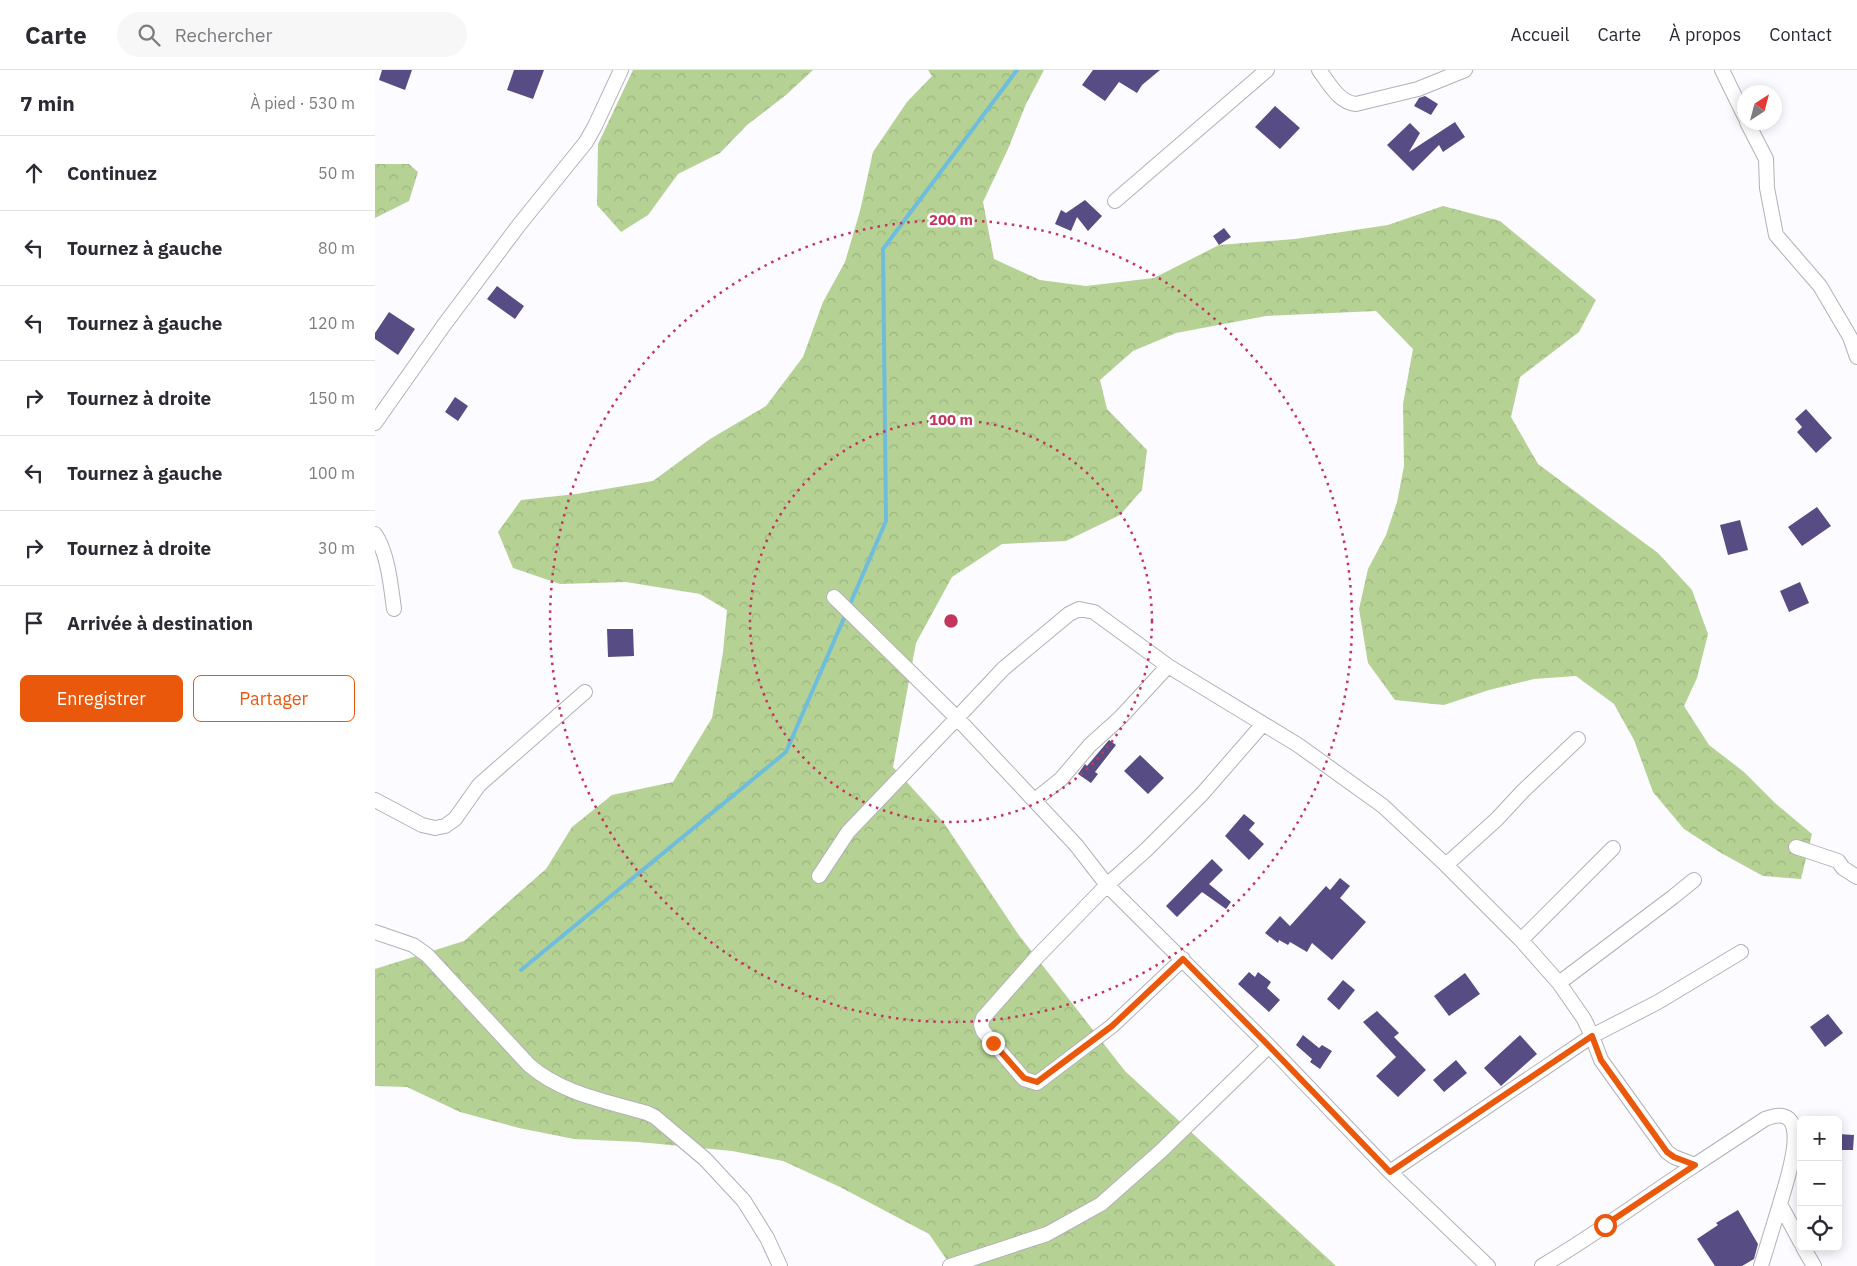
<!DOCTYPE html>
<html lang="fr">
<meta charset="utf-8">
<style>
body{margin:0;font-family:"IBM Plex Sans",sans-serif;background:#f7f7f7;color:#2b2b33}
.controls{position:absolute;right:15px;bottom:15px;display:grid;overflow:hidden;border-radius:8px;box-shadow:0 2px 12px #0003}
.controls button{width:45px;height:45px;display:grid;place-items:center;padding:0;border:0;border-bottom:1px solid #e1e1e2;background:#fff;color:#2b2b33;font:25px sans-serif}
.compass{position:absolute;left:1362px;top:15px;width:45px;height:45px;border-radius:50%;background:#fff;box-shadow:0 2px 12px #0003;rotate:36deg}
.stop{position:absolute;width:15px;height:15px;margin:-11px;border:4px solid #ea580c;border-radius:50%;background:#fff}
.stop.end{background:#ea580c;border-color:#fff;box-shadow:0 1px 5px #0008}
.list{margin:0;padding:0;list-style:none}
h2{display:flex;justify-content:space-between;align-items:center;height:65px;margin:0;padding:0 20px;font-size:21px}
h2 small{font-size:16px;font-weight:400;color:#7c7c81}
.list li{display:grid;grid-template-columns:32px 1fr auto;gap:15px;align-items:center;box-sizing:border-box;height:75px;padding:0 20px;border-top:1px solid #e1e1e2}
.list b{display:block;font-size:19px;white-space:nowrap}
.list em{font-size:16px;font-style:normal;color:#7c7c81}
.actions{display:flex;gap:10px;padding:15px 20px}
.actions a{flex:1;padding:11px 0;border:1px solid #ea580c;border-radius:8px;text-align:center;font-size:18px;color:#ea580c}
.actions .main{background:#ea580c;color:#fff}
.icon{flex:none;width:28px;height:28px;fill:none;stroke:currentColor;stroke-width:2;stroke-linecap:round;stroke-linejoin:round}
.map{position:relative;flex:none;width:1482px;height:1196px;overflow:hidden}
header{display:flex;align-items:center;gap:30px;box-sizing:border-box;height:70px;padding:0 25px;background:#fff;border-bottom:1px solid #e1e1e2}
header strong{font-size:24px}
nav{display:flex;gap:28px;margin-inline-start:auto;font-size:18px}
.search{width:350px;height:45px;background:#f7f7f7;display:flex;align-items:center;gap:12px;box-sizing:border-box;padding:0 18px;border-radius:28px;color:#7c7c81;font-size:19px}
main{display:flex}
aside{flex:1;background:#fff}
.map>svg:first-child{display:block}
.forest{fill:url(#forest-crowns)}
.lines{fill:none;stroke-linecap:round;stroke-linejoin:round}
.stream{stroke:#6fbddd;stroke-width:4}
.building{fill:#574c84}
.minor-casing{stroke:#b2b1b6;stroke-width:16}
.minor{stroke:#fff;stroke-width:14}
.route{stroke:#ea580c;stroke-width:6}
.ring{fill:none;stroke:#c4355d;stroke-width:2.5;stroke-dasharray:2.5 5}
.centre{fill:#c4355d;stroke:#fff;stroke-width:2.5}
.ring-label{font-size:15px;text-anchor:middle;font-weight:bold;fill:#c4355d;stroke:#fff;stroke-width:5;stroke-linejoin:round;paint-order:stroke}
</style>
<header>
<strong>Carte</strong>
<div class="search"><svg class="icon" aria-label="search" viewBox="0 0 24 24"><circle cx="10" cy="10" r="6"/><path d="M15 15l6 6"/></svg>Rechercher</div>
<nav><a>Accueil</a><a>Carte</a><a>À propos</a><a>Contact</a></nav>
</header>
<main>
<aside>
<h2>7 min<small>À pied · 530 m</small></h2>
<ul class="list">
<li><svg class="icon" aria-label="ahead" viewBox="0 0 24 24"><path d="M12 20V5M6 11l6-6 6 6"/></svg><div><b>Continuez</b></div><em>50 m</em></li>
<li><svg class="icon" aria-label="left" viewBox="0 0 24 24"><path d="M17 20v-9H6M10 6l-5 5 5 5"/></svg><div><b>Tournez à gauche</b></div><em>80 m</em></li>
<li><svg class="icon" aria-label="left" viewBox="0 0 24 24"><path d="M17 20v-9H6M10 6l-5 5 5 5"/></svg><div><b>Tournez à gauche</b></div><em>120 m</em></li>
<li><svg class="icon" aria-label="right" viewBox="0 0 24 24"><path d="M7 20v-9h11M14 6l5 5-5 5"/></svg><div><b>Tournez à droite</b></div><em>150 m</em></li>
<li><svg class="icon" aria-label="left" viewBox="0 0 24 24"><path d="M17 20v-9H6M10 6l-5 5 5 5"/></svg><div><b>Tournez à gauche</b></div><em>100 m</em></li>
<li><svg class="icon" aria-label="right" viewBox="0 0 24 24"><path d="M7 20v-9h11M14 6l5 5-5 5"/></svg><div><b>Tournez à droite</b></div><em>30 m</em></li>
<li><svg class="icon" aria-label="arrive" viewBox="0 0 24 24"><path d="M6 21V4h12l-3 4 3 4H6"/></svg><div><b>Arrivée à destination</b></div></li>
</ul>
<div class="actions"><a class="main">Enregistrer</a><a>Partager</a></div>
</aside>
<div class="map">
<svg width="1482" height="1196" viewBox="0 0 1482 1196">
<defs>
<pattern id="forest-crowns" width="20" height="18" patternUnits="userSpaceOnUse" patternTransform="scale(1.25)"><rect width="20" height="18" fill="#b5d294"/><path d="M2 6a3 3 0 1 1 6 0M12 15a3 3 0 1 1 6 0" fill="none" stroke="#9cb580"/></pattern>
</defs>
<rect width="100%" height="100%" fill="#fcfbff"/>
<path class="forest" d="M258,0H438L411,25L372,55L345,83L303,104L273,145L246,162L222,135L223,74Z
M553,0H669L651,34L633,79L608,132L619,189L665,210L711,216L779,208L844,175L920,169L1013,155L1068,136L1125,151L1221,230L1204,262L1145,307L1136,347L1163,394L1283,483L1317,520L1333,564L1322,608L1309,636L1334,675L1369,702L1400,733L1437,764L1426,809L1388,806L1346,783L1309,759L1278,722L1259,670L1239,634L1201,606L1159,609L1114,620L1069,635L1020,630L993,593L984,539L993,499L1011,465L1022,432L1029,396L1028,334L1038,279L1001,241L891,246L801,263L758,281L725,310L732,339L772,380L767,420L745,445L691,471L627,474L577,507L541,573L518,697L569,753L643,864L750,1001L961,1196H576L554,1164L465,1117L408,1091L357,1081L264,1072L199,1069L144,1058L85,1042L32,1017L0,1016V899L89,871L171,799L197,757L237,725L298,712L337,648L348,582L352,540L325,524L251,512L185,514L138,498L123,462L146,430L201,424L278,411L335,369L391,336L428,287L448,232L470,192L485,141L498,82L532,32L557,6Z
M0,94H34L43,102L34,131L0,148Z"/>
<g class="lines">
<path class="stream" d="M146,900L411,682L511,451L508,179L642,0"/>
</g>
<path class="building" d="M7,0H37L30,20L4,10Z
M139,0H169L158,29L132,20Z
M718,0H785L767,15L762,23L744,12L730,31L707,15Z
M1050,26L1063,34L1056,45L1039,36L1044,28Z
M900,36L925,58L905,79L880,57Z
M1080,52L1090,67L1068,82L1064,75L1038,101L1012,75L1035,53L1045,63L1034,82Z
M710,130L727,146L713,161L702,147L696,161L680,154L686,140L691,143Z
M849,158L856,167L844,175L838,166Z
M122,216L149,236L140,249L112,229Z
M14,242L40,259L23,285L0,269V263Z
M80,327L93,336L83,351L70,342Z
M1431,339L1457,368L1441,383L1422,362L1427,357L1420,349Z
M1442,437L1456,456L1427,476L1413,457Z
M1365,450L1373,480L1353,485L1345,455Z
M1425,512L1434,533L1414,542L1405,521Z
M232,559H258L259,586L233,587Z
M734,670L741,675L720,702L723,704L716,713L703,704L710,694L712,696Z
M765,685L789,708L773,724L749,701Z
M869,744L880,753L874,760L889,774L874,790L850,766Z
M837,789L848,800L834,814L856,832L851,839L827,822L802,847L791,836Z
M965,808L975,816L965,828L991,852L957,890L937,873L932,882L915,872L913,875L904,870L903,873L890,863L905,846L915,856L951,816L955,820Z
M874,902L880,907L883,902L896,912L892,918L905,930L894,942L863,914Z
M1090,903L1105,924L1074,946L1059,926Z
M968,910L980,920L964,940L952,929Z
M1002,941L1024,963L1019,967L1051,1000L1023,1027L1001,1006L1021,987L988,952Z
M1453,944L1468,963L1450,977L1435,957Z
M928,965L944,978L947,975L957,981L945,999L935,992L937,989L921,975Z
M1145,965L1162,984L1126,1016L1109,998Z
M1081,990L1092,1003L1069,1022L1058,1010Z
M1463,1064L1479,1065L1478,1080H1463Z
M1363,1140L1383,1174L1379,1189L1367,1196H1340L1322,1169L1343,1155L1341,1153Z"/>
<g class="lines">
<g class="minor-casing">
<path id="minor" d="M944,0C954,13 963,32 981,34L1043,19L1090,0
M1347,0L1370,47
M1372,52L1391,89L1392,118L1401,165L1445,216L1475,267L1482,287
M740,131L892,0
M0,353L69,255L144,155L211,72L220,56L246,0
M0,464C13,483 16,517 19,539
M0,730L47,755L60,758L70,756L80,749L104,715L210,622
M660,730L686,709L715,675L745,648L793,596
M1421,777L1463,791L1468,798L1482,807
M1071,795L1008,736L923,675L793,596L719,542L704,539L694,544L628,599L582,648L701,775L732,815L894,976L1015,1102L1113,1196
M444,806L473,762L582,648L459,527
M0,862L38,875L52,885L154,995C187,1024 232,1031 272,1043L280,1047L330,1089L369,1131L392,1168L405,1196
M1146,870L1071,795L1122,749L1148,721L1203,669
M1366,882L1283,932L1217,966L1226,990L1292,1082L1299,1087L1320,1095L1390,1049C1442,1028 1411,1112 1405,1134L1426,1173
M808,889L737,956L662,1013L649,1009L608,961L606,955L608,948L660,889L732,815L771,780L827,724L888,654
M1184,913L1146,870L1238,778
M1015,1102L1217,966L1209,949L1184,913L1298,827L1319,810
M1428,1177L1439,1196
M575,1196L672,1164L726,1134L786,1081L894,976
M1167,1196C1220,1165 1269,1128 1320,1095
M1386,1196L1405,1134"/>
</g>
<use href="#minor" class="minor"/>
</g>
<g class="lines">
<path class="route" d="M618,973L649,1008L662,1012L737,956L808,889L894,976L1015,1102L1217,966L1226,990L1292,1082L1299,1087L1320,1095L1230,1155"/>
</g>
<g class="ring">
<circle cx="576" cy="551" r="201"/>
<circle cx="576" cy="551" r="401"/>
</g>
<circle cx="576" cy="551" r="8" class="centre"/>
<g class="ring-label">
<text x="576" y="155">200 m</text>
<text x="576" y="355">100 m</text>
</g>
</svg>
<div class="controls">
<button>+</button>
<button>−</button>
<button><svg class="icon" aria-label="locate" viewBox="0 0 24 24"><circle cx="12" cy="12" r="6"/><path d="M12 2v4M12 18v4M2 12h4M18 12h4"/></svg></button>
</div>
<svg class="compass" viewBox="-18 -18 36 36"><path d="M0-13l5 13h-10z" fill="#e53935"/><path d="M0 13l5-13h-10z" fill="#7c7c81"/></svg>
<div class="stop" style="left:1230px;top:1155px"></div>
<div class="stop end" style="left:618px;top:973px"></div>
</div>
</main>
